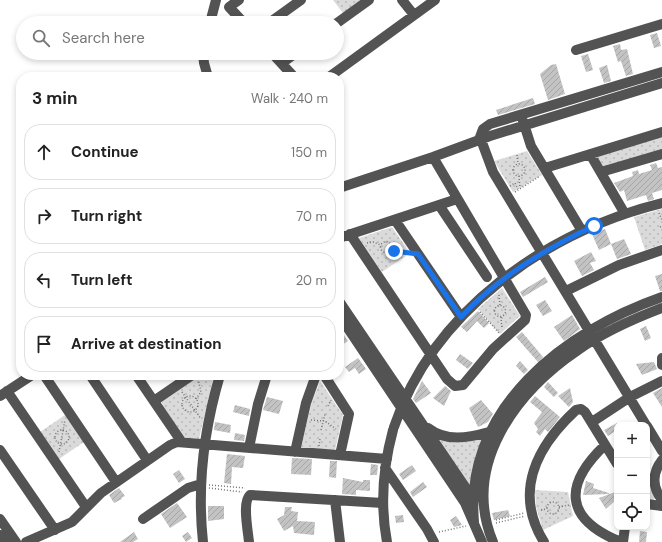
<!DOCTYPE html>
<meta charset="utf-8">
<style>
body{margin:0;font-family:"DM Sans",sans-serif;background:#f6f6f6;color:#222}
.controls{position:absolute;right:12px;bottom:12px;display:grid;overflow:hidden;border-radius:8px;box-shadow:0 2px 6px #0003}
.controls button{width:36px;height:36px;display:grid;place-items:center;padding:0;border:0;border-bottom:1px solid #e0e0e0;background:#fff;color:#222;font:20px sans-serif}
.stop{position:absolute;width:12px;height:12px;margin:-9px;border:3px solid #1a73e8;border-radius:50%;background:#fff}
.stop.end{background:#1a73e8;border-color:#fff;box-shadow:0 1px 4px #0008}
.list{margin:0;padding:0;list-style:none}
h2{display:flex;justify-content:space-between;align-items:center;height:52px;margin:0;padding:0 16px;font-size:17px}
h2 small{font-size:13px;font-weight:400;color:#767676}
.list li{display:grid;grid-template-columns:26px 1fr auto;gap:12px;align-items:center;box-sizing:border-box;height:56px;margin:0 8px 8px;padding:0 8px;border:1px solid #e0e0e0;border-radius:16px}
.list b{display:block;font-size:15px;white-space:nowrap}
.list em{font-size:13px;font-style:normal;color:#767676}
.icon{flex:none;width:22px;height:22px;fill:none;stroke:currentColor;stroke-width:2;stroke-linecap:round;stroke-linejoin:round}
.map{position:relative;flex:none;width:662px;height:542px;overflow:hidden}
.search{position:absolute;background:#fff;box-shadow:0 2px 6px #0003;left:16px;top:16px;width:328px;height:44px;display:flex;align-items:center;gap:10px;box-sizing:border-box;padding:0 14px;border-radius:22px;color:#767676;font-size:15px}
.panel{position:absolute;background:#fff;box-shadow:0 2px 6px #0003;left:16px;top:72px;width:328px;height:308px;border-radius:16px}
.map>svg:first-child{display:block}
.grass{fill:url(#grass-tufts)}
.park{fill:url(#park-dots)}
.building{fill:url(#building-hatch)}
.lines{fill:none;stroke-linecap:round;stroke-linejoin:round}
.path{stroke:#757575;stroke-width:1.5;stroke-dasharray:1 2;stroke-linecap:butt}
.minor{stroke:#535353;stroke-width:10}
.route{stroke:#1a73e8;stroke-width:5}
</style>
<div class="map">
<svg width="662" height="542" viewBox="0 0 662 542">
<defs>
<pattern id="grass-tufts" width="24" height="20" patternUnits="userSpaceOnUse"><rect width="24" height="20" fill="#dadada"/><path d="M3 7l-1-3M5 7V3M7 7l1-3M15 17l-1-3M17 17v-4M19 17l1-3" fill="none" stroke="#b9b9b9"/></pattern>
<pattern id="park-dots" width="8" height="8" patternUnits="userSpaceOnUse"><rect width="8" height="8" fill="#dadada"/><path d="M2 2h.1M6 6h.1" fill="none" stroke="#b9b9b9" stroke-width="1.8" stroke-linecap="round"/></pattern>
<pattern id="building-hatch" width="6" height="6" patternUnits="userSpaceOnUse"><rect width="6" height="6" fill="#c3c3c3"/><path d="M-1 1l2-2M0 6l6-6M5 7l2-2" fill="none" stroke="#a6a6a6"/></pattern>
</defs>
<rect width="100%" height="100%" fill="#fff"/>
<path class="grass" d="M647,474L650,475L655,498L653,500H647Z"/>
<path class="park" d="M333,0H362L343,13Z
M662,135V152L602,169L594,155Z
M527,151L542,175L513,192L494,161Z
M662,209V244L645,250L634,217Z
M392,227L410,253L382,272L359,238Z
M502,288L520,316L500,334L478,309Z
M200,375H214L199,439L184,437L163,406L162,402Z
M320,381L343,415L335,450L301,448L311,405Z
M65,415L84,442L59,459L40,432Z
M482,438L475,458L470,487L439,439L457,443Z
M535,490L568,492L573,516L543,530L536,507Z"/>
<path class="building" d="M657,33L661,46L654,48L650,35Z
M620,44L621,50L627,49L633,74L626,76L621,61L618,62L613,46Z
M588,54L593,70L586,72L581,56Z
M556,64L565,94L548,100L540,74L551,65Z
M607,65L611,81L604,83L599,68Z
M533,98L535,104L498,115L496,110Z
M656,163L658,168L662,167V190L652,193L654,199L648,201L646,195L627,201L624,190L620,192L614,183L633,176L632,172L638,170L639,174L652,170L650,165Z
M605,229L611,244L624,239L631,254L617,259L611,244L599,250L592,234Z
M591,252L596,261L590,263L594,270L582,276L574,261Z
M662,274V291H660L655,276Z
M545,277L548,282L523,297L520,292Z
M545,300L552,311L543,316L536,305Z
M478,311L489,323L484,328L477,321L467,332L461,327Z
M572,315L580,329L564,341L554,327Z
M646,326L651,338L645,341L640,329Z
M522,332L543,357L538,362L516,337Z
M344,335L348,341L339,347V339Z
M460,354L473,363L468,369L456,360Z
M358,358L366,369L359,374L355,368L349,372L345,367Z
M520,361L528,370L524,374L516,366Z
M654,362L657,369L642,375L636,364Z
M422,381L431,393L416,403L413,399Z
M548,382L558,393L554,397L544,387Z
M445,386L451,391L444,406L433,398Z
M570,388L573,402L569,407L558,396Z
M662,388V407L653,393Z
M535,396L560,417L548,432L545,429L540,436L536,432L538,429L534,423L542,412L530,402Z
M267,397L283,401L279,414L263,410Z
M481,400L493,414L488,422L478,427L469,408Z
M235,405L250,409L249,416L233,412Z
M215,422L231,425L230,433L214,430Z
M617,423V430L608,436L604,430Z
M235,433L245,435L244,441L234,440Z
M227,454L245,456L243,468L232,467L231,484L224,483Z
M292,458L312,459L311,475L291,474Z
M330,461H337L336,478L329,477Z
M371,464L378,465L377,475H370Z
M412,465L416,471L403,480L399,474Z
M179,470L185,479L179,483L173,474Z
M343,478L363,482V480H370V491L356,490V495L342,494Z
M586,481L594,484L593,488L609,493V494L583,495Z
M423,482L427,487L413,497L410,492Z
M119,488L125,496L121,498L122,499L114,503L109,495Z
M615,492L617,499L606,509L599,498Z
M177,503L187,517L170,528L161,514Z
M208,506H224V519L208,521Z
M285,507H292L291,511L298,512L297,521L315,522L314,535L294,533L293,526L284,531L277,519L284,515Z
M508,510L510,516L494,520L492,513Z
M403,515L404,522L396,523L395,516Z
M456,516L462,525L454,527L450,520Z
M640,531L647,532L646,542H639Z
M134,532L138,539L133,542H120Z
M188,532L192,538L186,542L182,536Z"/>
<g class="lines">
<path class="path" d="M517,155L518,164
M513 170a6 6 0 1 1 12 0a6 6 0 1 1-12 0Z
M519,176L520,188
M510,186L515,183L518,189
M515,192L540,176
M659,213L662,220
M660,227L662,226
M380.5 247a5.5 5.5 0 1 1 11 0a5.5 5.5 0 1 1-11 0Z
M367,243L373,242L381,245
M391,250L407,253
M499,295L500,305
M494.5 311a5.5 5.5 0 1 1 11 0a5.5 5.5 0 1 1-11 0Z
M480,312L499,333
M501,317L502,329
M182,392L201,419
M182 404a8 8 0 1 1 16 0a8 8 0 1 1-16 0Z
M196,399L201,392L198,379
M328,406L331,400
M311,420L325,421L336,429
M55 437a7 7 0 1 1 14 0a7 7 0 1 1-14 0Z
M321,430L325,414
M319,446L320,439
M59,452L65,420
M209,485L245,488
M209,488L242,492
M547 508a6 6 0 1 1 12 0a6 6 0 1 1-12 0Z
M559,507L569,505
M541,510L547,509
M496,520L524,513
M496,523L525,516
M439,532L466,526"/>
<path class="minor" d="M239,0L229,7L244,23
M402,0L414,15
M210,23L216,0
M269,23L301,0
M337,23L369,0
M576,50L662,24
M203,53L204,63L208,77
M272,53L294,77
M282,63L296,53
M329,77L435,0
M523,121L531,146L582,231
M590,154L625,214
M545,168L662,132
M601,172L662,154
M339,188L433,157L490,136L662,83
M439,205L487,277
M395,220L461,317
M350,234L447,379L455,386L463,385L493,349L525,320L526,315L433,157
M339,238L457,199
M566,291L619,265L662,250
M339,301L474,500
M339,315L465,503L482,542
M662,358V365
M44,375L116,482
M90,375L147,460
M136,375L181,441
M324,375L349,414L340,455
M7,391L86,507
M0,396L32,375
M154,401L192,375
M592,422L630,397L662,381
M646,425L493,172L480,137L483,129L490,124L662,72
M647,426L662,451
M394,427C433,311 547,231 662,203
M428,428C446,442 468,438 489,432L492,434
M605,445C563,485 564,519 621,542
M249,448L258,404L267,375
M0,450L55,530
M295,452L306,403L316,375
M662,460C652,473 652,487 662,500
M385,468L427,529L434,542
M335,500L340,542
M647,504L662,506
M0,519L16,542
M143,519L188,488L201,484
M474,522C464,407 565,331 662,297
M0,535L5,542
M26,542L72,522L101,493L170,445L177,442L387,459
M203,542C197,486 204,429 220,375
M249,542C248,531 242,502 250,495L383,503
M387,542C380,505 383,467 393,430
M493,542C461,465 516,392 578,350C604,332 633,319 662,308
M544,542C513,492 537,446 576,410L581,409L585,412L617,464
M623,542L625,527"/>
</g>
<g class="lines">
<path class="route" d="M394,251L418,254L461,317C498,277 545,249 594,226"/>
</g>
</svg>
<div class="controls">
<button>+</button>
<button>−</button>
<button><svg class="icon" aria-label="locate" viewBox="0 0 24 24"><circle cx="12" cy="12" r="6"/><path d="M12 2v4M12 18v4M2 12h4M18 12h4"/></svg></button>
</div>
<div class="stop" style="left:594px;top:226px"></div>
<div class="stop end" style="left:394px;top:251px"></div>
<div class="search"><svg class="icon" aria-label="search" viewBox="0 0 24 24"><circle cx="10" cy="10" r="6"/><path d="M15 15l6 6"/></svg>Search here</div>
<section class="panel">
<h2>3 min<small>Walk · 240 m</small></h2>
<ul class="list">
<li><svg class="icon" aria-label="ahead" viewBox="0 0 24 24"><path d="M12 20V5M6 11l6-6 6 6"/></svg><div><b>Continue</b></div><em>150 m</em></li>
<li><svg class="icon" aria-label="right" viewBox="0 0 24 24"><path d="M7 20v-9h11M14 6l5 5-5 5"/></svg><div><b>Turn right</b></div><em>70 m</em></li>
<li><svg class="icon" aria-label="left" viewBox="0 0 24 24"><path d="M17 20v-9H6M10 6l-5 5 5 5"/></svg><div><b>Turn left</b></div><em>20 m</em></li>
<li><svg class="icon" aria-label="arrive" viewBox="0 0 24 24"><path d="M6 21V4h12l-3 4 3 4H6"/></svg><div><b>Arrive at destination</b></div></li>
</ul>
</section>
</div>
